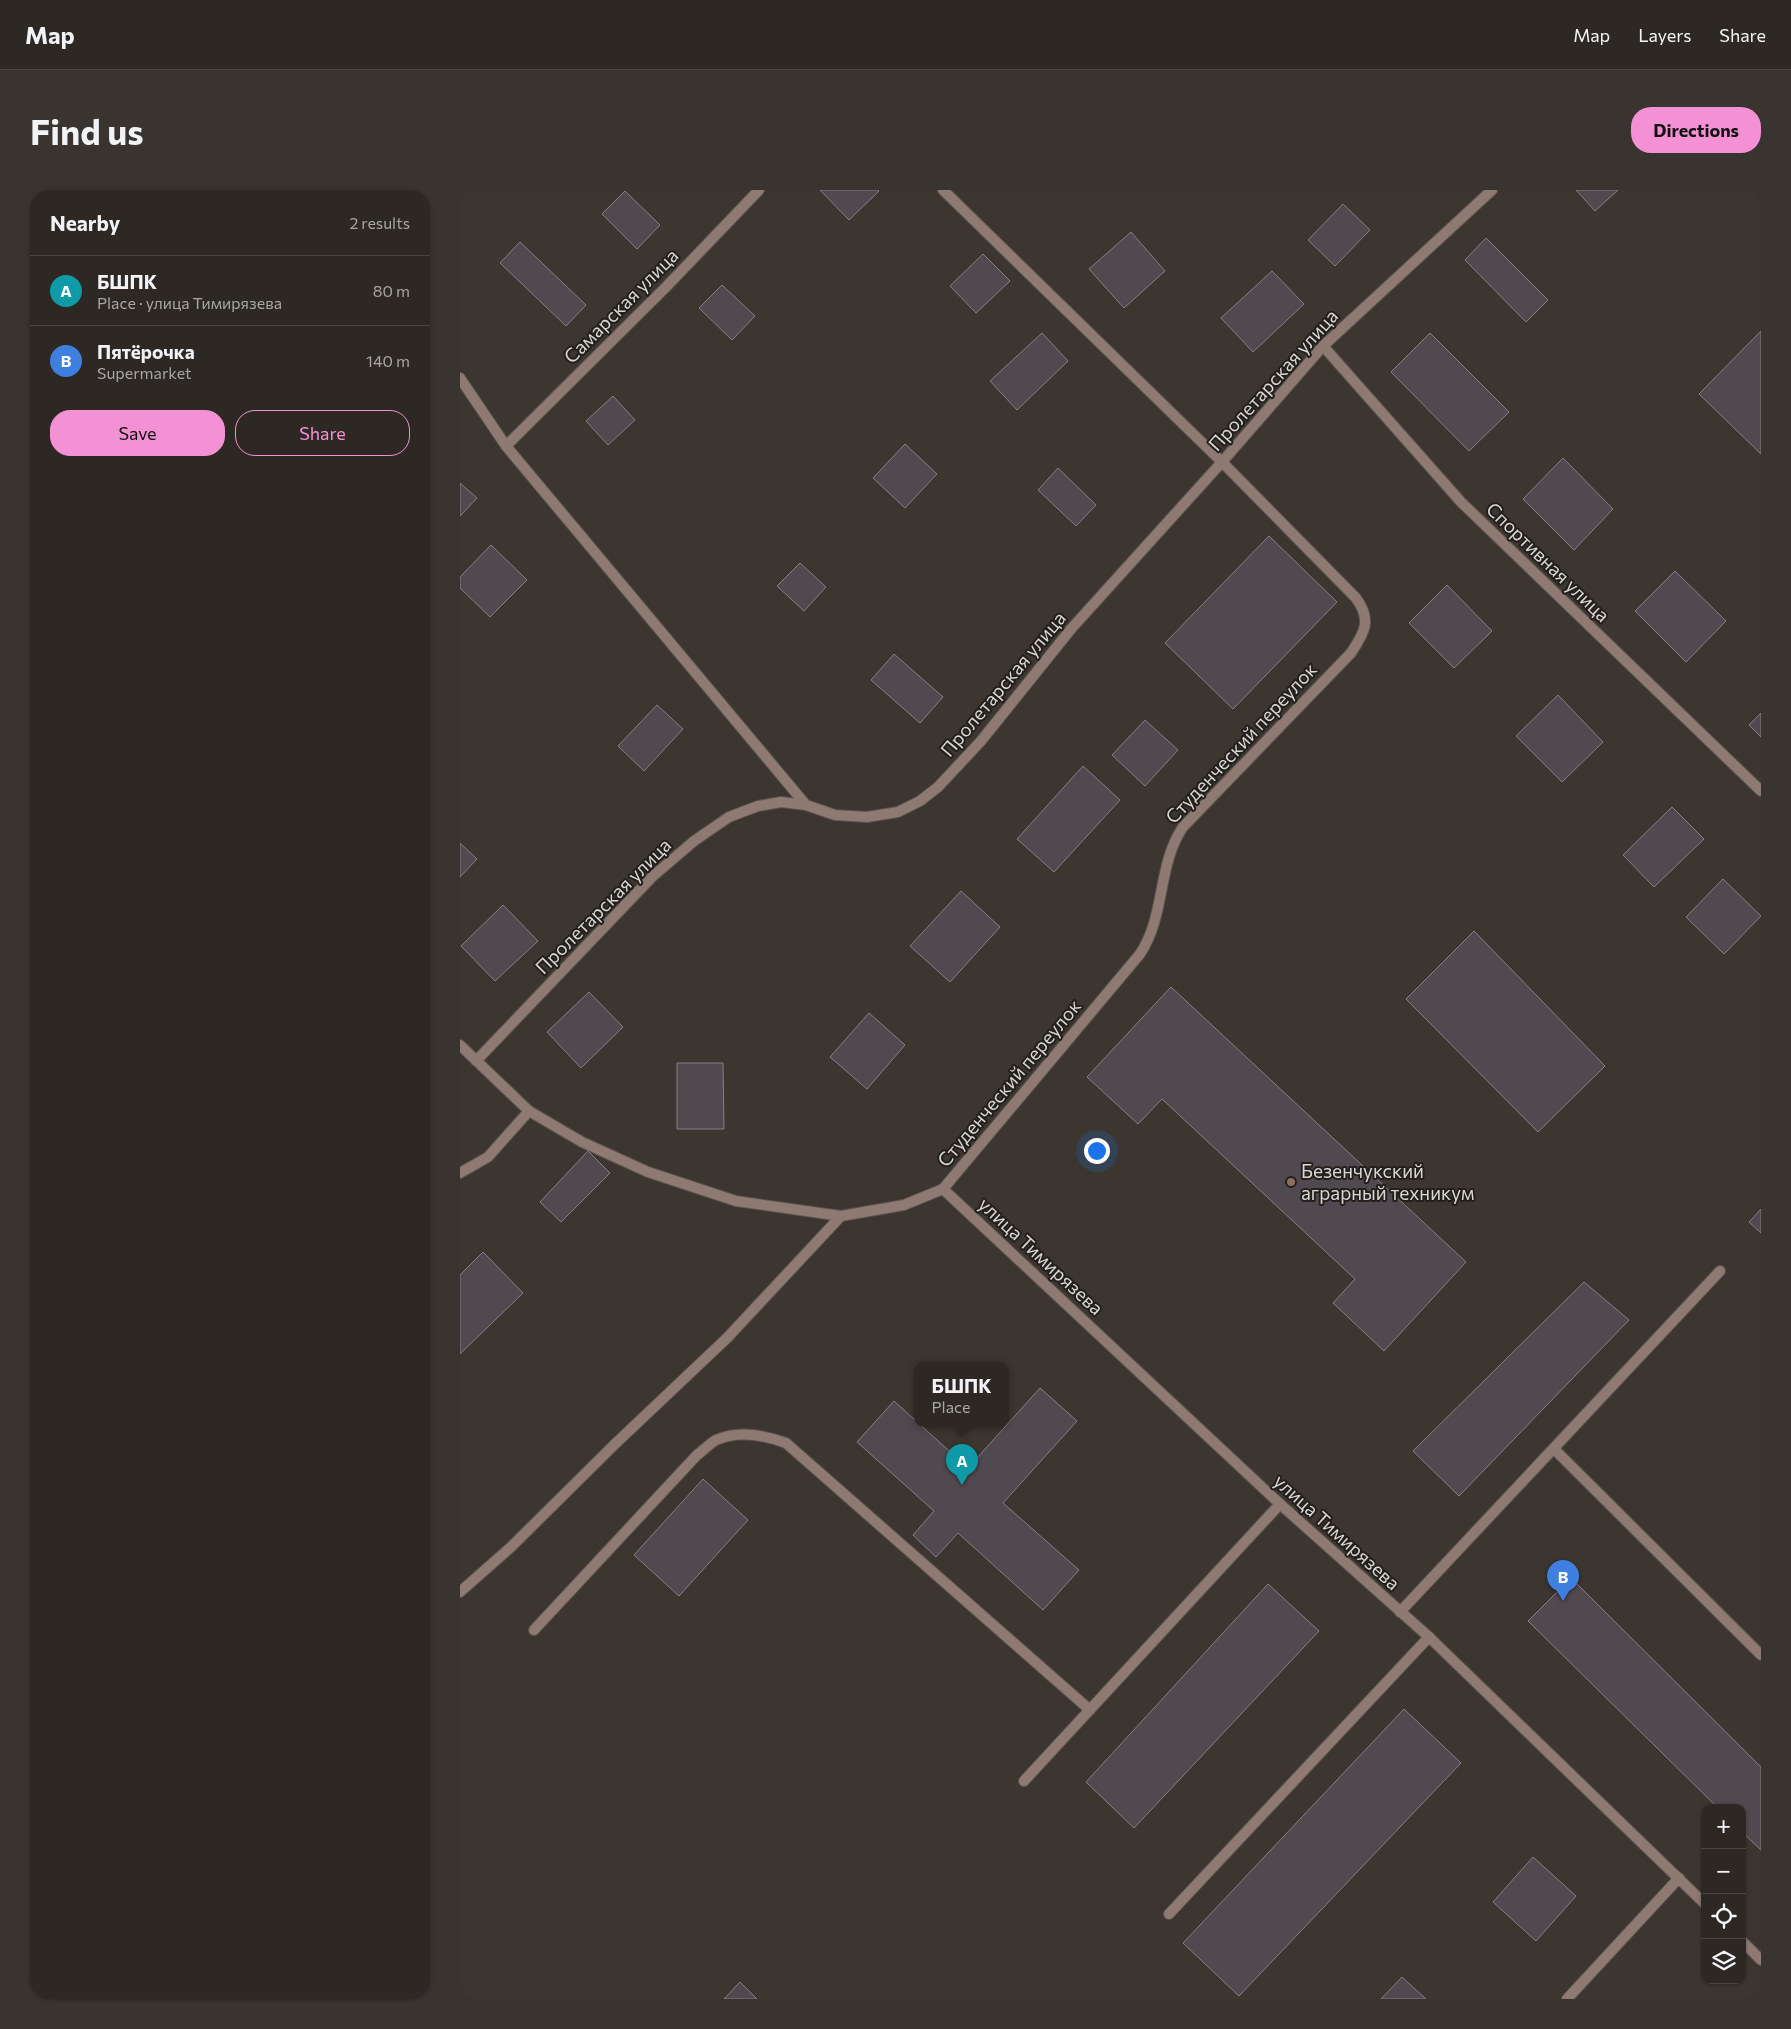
<!DOCTYPE html>
<meta charset="utf-8">
<style>
body{margin:0;font-family:Commissioner,sans-serif;background:#3a3431;color:#f1f3f6}
.controls{position:absolute;right:15px;bottom:15px;display:grid;overflow:hidden;border-radius:10px;box-shadow:0 1px 4px #0004}
.controls button{width:45px;height:45px;display:grid;place-items:center;padding:0;border:0;border-bottom:1px solid #494441;background:#2e2824;color:#f1f3f6;font:25px sans-serif}
.you{position:absolute;left:636px;top:960px;width:18px;height:18px;margin:-12px;border:4px solid #fff;border-radius:50%;background:#1a73e8;box-shadow:0 0 0 8px #1a73e833}
.badge{display:grid;place-items:center;width:32px;height:32px;border-radius:50%;background:#f491d4;color:#fff;font-size:16px;font-weight:700}
.pin{position:absolute;translate:-50% -41px;filter:drop-shadow(0 1px 2px #0008)}
.pin::after{content:'';position:absolute;top:26px;width:18px;height:15px;background:inherit;clip-path:polygon(0 0,100% 0,50% 100%)}
.popup{position:absolute;left:454px;top:1172px;width:95px;height:65px;box-sizing:border-box;display:grid;place-content:center;border-radius:10px;background:#2e2824;filter:drop-shadow(0 1px 4px #0005);font-size:16px;white-space:nowrap;color:#a7a6a6}
.popup b{font-size:19px;color:#f1f3f6}
.popup::after{content:'';position:absolute;left:50%;top:100%;margin-left:-10px;border:10px solid transparent;border-top-color:#2e2824}
.list{margin:0;padding:0;list-style:none}
h2{display:flex;justify-content:space-between;align-items:center;height:65px;margin:0;padding:0 20px;font-size:21px}
h2 small{font-size:16px;font-weight:400;color:#a7a6a6}
.list li{display:grid;grid-template-columns:32px 1fr auto;gap:15px;align-items:center;box-sizing:border-box;height:70px;padding:0 20px;border-top:1px solid #494441}
.list b{display:block;font-size:19px;white-space:nowrap}
.list p{margin:0;font-size:16px;white-space:nowrap;color:#a7a6a6}
.list em{font-size:16px;font-style:normal;color:#a7a6a6}
.actions{display:flex;gap:10px;padding:15px 20px}
.actions a{flex:1;padding:11px 0;border:1px solid #f491d4;border-radius:20px;text-align:center;font-size:18px;color:#f491d4}
.actions .main{background:#f491d4;color:#111}
.icon{flex:none;width:28px;height:28px;fill:none;stroke:currentColor;stroke-width:2;stroke-linecap:round;stroke-linejoin:round}
.map{position:relative;flex:none;width:1301px;height:1809px;overflow:hidden;border-radius:20px}
header{display:flex;align-items:center;gap:30px;box-sizing:border-box;height:70px;padding:0 25px;background:#2e2824;border-bottom:1px solid #494441}
header strong{font-size:24px}
nav{display:flex;gap:28px;margin-inline-start:auto;font-size:18px}
.intro{display:flex;align-items:center;justify-content:space-between;box-sizing:border-box;height:120px;padding:0 30px}
h1{margin:0;font-size:35px}
.button{padding:12px 22px;border-radius:20px;background:#f491d4;color:#111;font-size:18px;font-weight:700}
main{display:flex;gap:30px;padding:0 30px}
aside{flex:1;background:#2e2824;border-radius:20px;box-shadow:0 1px 4px #0004}
.map>svg:first-child{display:block}
.building{fill:#50494f;stroke:#867f86}
.lines{fill:none;stroke-linecap:round;stroke-linejoin:round}
.service-casing{stroke:#59534d;stroke-width:12}
.minor-casing{stroke:#59534d;stroke-width:12}
.service{stroke:#8f7973;stroke-width:10}
.minor{stroke:#8f7973;stroke-width:10}
.education-dot{fill:#8d6e63;stroke:#221f1c;stroke-width:2}
.labels{text-anchor:middle;stroke-width:4;stroke-linejoin:round;paint-order:stroke}
.street-label{font-size:19px;fill:#dad6d2;stroke:#221f1c}
.poi-label{font-size:19px;fill:#dad6d2;stroke:#221f1c;text-anchor:start}
</style>
<header>
<strong>Map</strong>
<nav><a>Map</a><a>Layers</a><a>Share</a></nav>
</header>
<div class="intro"><h1>Find us</h1><a class="button">Directions</a></div>
<main>
<aside>
<h2>Nearby<small>2 results</small></h2>
<ul class="list">
<li><span class="badge" style="background:#0f9aa8">A</span><div><b>БШПК</b><p>Place · улица Тимирязева</p></div><em>80 m</em></li>
<li><span class="badge" style="background:#3f7fe0">B</span><div><b>Пятёрочка</b><p>Supermarket</p></div><em>140 m</em></li>
</ul>
<div class="actions"><a class="main">Save</a><a>Share</a></div>
</aside>
<div class="map">
<svg width="1301" height="1809" viewBox="0 0 1301 1809">
<rect width="100%" height="100%" fill="#3d3630"/>
<path class="building" d="M360,0H418L419,1L389,30Z
M1116,0H1158L1135,21Z
M165,1L200,35L177,59L142,24Z
M883,14L910,40L875,76L848,50Z
M671,42L705,81L664,118L629,79Z
M1026,48L1088,110L1066,132L1005,70Z
M60,52L126,115L106,136L40,73Z
M523,64L550,91L516,123L490,96Z
M812,81L844,114L793,162L761,128Z
M262,95L295,126L272,150L239,118Z
M1301,141V264L1239,204Z
M582,143L608,171L557,220L530,191Z
M970,143L1049,222L1009,261L931,182Z
M153,206L175,230L148,255L126,231Z
M445,254L477,284L445,318L413,288Z
M1103,268L1153,319L1114,360L1063,309Z
M598,278L636,315L616,336L578,300Z
M0,293L17,308L0,326Z
M809,346L877,412L773,519L705,453Z
M31,355L67,390L30,427L0,398V387Z
M340,373L366,397L344,421L317,396Z
M1215,381L1266,431L1226,472L1175,421Z
M987,395L1032,441L994,478L949,433Z
M434,464L483,507L460,533L411,490Z
M1098,505L1143,552L1102,592L1056,546Z
M197,515L223,539L184,581L158,556Z
M1301,523V547L1289,535Z
M685,530L718,560L685,596L652,565Z
M623,576L660,610L594,682L557,649Z
M1212,617L1244,649L1194,697L1163,665Z
M0,653L17,669L0,687Z
M1263,689L1301,726L1264,764L1226,727Z
M501,701L540,737L490,792L450,756Z
M43,715L78,751L35,791L1,756Z
M1014,741L1145,876L1078,942L946,809Z
M711,797L1006,1072L924,1161L873,1113L895,1089L702,909L678,934L627,887Z
M129,802L163,837L121,878L87,842Z
M409,823L445,855L407,899L370,867Z
M217,873H263L264,939H217Z
M128,961L150,983L101,1032L80,1012Z
M1301,1019V1043L1289,1032Z
M23,1062L63,1103L0,1164V1085Z
M1124,1092L1169,1130L999,1306L953,1261Z
M580,1198L617,1231L543,1313L619,1380L583,1420L498,1343L476,1367L453,1345L474,1321L397,1252L434,1211L508,1278Z
M243,1289L288,1330L219,1406L174,1365Z
M1111,1388L1301,1577V1660L1282,1642V1618H1258L1068,1431Z
M808,1394L859,1441L674,1638L626,1592Z
M944,1519L1001,1573L779,1806L723,1753Z
M1073,1667L1116,1706L1076,1751L1033,1712Z
M942,1787L966,1809H921Z
M280,1792L297,1809H264Z"/>
<g class="lines">
<g class="service-casing">
<path id="service" d="M483,0L762,272
M0,983L28,967L69,921
M1094,1259L1301,1465
M0,1402L51,1357L155,1254L267,1148L381,1026
M940,1422L1260,1081
M74,1440L237,1265C243,1261 249,1254 256,1250C278,1240 304,1245 326,1253L630,1520
M564,1591L820,1314
M709,1724L969,1447
M1107,1809L1219,1688"/>
</g>
<g class="minor-casing">
<path id="minor" d="M863,156L1001,312L1301,601
M0,188L46,256L346,615
M46,256L206,97L299,0
M0,855L69,921L122,952L188,982L276,1011L381,1026L444,1015L483,999L680,764C706,725 697,675 723,637L891,463C905,442 912,430 896,408L762,272
M16,871L192,687L234,651L269,627L298,616L321,612L346,615L375,625L407,627L438,622L460,611L478,597L521,551L611,439L762,272L863,156L1032,0
M483,999L820,1314L969,1447L1245,1714
M1282,1751L1301,1770"/>
</g>
<use href="#service" class="service"/>
<use href="#minor" class="minor"/>
</g>
<circle class="education-dot" cx="831" cy="992" r="5"/>
<g class="labels">
<g class="street-label">
<text transform="translate(161 116) rotate(-45)" y="7">Самарская улица</text>
<text transform="translate(813 190) rotate(-48)" y="7">Пролетарская улица</text>
<text transform="translate(1088 372) rotate(44)" y="7">Спортивная улица</text>
<text transform="translate(543 494) rotate(-50)" y="7">Пролетарская улица</text>
<text transform="translate(781 553) rotate(-47)" y="7">Студенческий переулок</text>
<text transform="translate(143 716) rotate(-45)" y="7">Пролетарская улица</text>
<text transform="translate(549 893) rotate(-50)" y="7">Студенческий переулок</text>
<text transform="translate(581 1066) rotate(43)" y="7">улица Тимирязева</text>
<text transform="translate(877 1342) rotate(42)" y="7">улица Тимирязева</text>
</g>
<g class="poi-label">
<text x="841" y="988">Безенчукский<tspan x="841" dy="22">аграрный техникум</tspan></text>
</g>
</g>
</svg>
<div class="controls">
<button>+</button>
<button>−</button>
<button><svg class="icon" aria-label="locate" viewBox="0 0 24 24"><circle cx="12" cy="12" r="6"/><path d="M12 2v4M12 18v4M2 12h4M18 12h4"/></svg></button>
<button><svg class="icon" aria-label="layers" viewBox="0 0 24 24"><path d="M12 4l9 5-9 5-9-5zM3 14l9 5 9-5"/></svg></button>
</div>
<div class="you"></div>
<div class="pin badge" style="left:502px;top:1295px;background:#0f9aa8">A</div>
<div class="popup"><b>БШПК</b>Place</div>
<div class="pin badge" style="left:1103px;top:1411px;background:#3f7fe0">B</div>
</div>
</main>
